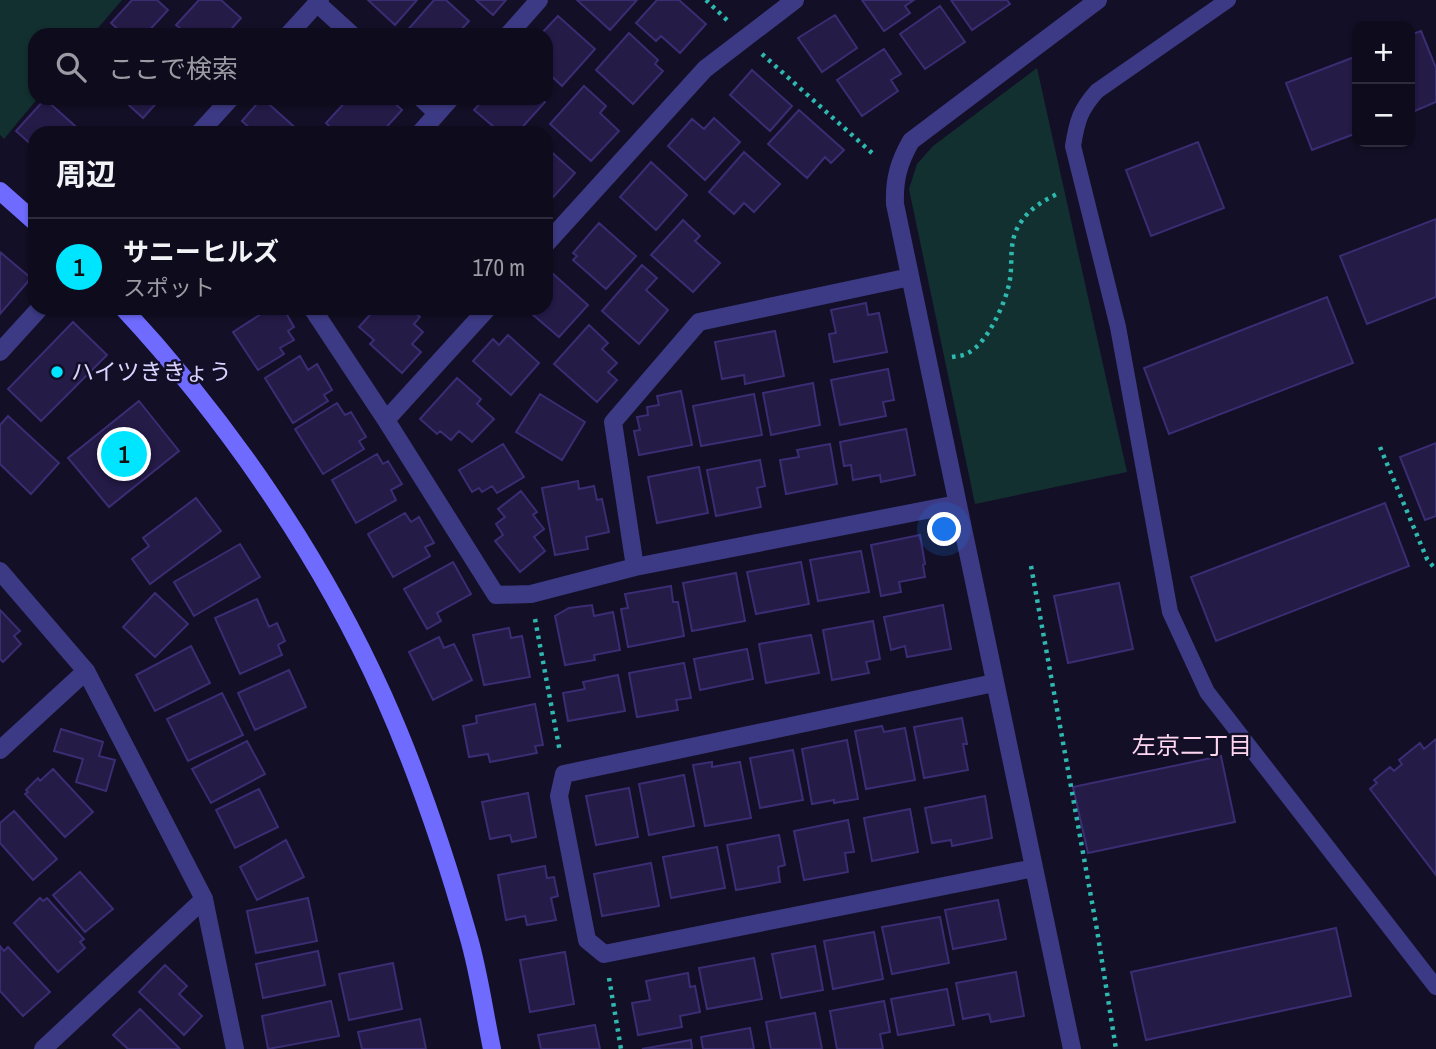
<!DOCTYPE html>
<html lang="ja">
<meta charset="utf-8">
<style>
body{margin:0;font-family:"Archivo Narrow","Noto Sans JP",sans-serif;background:#171425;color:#f1f3f6}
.controls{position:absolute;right:21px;top:21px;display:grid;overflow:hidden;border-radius:14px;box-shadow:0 2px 5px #0004}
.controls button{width:63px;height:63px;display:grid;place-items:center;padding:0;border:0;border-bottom:2px solid #2e2b3b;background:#0e0b1c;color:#f1f3f6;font:35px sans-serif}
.you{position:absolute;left:945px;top:530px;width:24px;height:24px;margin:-18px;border:5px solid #fff;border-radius:50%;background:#1a73e8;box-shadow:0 0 0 10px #1a73e833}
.badge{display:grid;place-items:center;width:46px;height:46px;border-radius:50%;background:#00e5ff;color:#111;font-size:23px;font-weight:700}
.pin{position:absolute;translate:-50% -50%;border:4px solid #fff;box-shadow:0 2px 7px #0006}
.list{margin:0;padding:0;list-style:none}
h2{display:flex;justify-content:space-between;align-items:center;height:91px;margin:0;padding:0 28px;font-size:30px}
h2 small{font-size:23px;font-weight:400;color:#9b9ba3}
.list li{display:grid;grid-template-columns:46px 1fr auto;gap:21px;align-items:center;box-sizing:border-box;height:98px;padding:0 28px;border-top:2px solid #2e2b3b}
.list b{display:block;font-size:26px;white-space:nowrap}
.list p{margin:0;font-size:23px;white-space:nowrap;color:#9b9ba3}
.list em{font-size:23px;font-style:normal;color:#9b9ba3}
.icon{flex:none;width:38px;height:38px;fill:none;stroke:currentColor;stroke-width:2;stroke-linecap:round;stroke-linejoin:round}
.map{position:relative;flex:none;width:1436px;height:1049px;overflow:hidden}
.search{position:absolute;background:#0e0b1c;box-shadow:0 2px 5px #0004;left:28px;top:28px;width:525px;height:77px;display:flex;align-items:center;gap:18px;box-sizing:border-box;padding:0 24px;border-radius:21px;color:#9b9ba3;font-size:26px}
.panel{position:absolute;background:#0e0b1c;box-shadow:0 2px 5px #0004;left:28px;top:126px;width:525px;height:189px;border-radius:21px}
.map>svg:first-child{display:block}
.green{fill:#12302f}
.building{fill:#241b47;stroke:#3b2d73;stroke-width:2}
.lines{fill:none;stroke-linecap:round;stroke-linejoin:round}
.path{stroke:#2fb8b0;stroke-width:4.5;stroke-dasharray:3.5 5;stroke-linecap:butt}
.lane{stroke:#3d3a85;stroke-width:16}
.street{stroke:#3d3a85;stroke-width:18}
.secondary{stroke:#6f6bff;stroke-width:18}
.poi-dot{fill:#00e5ff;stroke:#130f26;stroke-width:2.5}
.labels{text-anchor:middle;stroke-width:5;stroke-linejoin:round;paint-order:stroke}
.poi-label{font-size:23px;fill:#d9d4ff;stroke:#130f26;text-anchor:start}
.neighbourhood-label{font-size:24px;fill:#ffd6f0;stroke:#130f26}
</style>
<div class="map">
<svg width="1436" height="1049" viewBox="0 0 1436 1049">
<rect width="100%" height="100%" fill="#130f26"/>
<path class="green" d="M0,0H122L92,35H35V98H38L4,139L0,135Z
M1037,68L1127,472L975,504L909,189L917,164L933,146Z"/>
<path class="building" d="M132,0H157L168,10L145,35H124L111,23Z
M199,0H221L241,18L226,35H188L176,25Z
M368,0H417L395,25Z
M434,0H446L469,21L459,32L462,35H407L405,33Z
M476,0H506L493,15Z
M577,0H637L610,30Z
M657,0H679L706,24L680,53L661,36L656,41L636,23Z
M862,0H914L905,6L910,13L884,31Z
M951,0H1007L1010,4L972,30Z
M940,6L965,42L925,69L900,34Z
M835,15L857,48L822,72L798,38Z
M558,16L595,49L562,86L546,71V35H540Z
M1421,31L1436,68V102L1410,113V35Z
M629,33L658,60L655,64L663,71L633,104L596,70Z
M884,49L901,74L891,80L898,91L862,116L837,80Z
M1357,56V133L1312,150L1286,83Z
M752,70L792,106L770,131L730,95Z
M584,86L606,106L600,113L619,131L591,161L550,124Z
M121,98H161L143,118Z
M262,98L299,131L297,133H249L252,130L242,121Z
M349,98H389L402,110L381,133H336L326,123Z
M485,98H540L545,102L517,133H501L474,110Z
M45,99L83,133H35V148L16,131Z
M799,110L844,150L831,163L825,157L807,178L768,144Z
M714,118L740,142L705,180L668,146L692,119L704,129Z
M1198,142L1224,208L1151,236L1126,170Z
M546,147L575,173L546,205Z
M744,152L780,184L754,212L744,203L734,214L709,192Z
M651,162L687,195L656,230L620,197Z
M1436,219V297L1367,324L1340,256Z
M683,220L700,236L695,241L720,263L693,292L651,255Z
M599,223L636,256L606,289L573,260L577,256L573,253Z
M0,252L31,278L0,314Z
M642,265L657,278L646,290L668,310L639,344L602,311Z
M552,273L588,305L559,337L525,308H546V280Z
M1327,297L1353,363L1169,434L1144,368Z
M866,303L868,315L879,313L887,352L834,362L829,334L836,333L831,310Z
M258,308H283L294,327L288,331L294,340L280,348L284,354L258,370L233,332L261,314Z
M376,308H409L420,317L414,324L423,332L412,344L421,352L402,373L370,344L374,340L359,327Z
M73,322L107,355L41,421L8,389Z
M589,325L608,343L602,349L617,363L608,372L617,380L597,402L554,364Z
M775,331L784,376L745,384L744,375L722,379L715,342Z
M508,335L539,363L511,395L473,361L493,339L499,345Z
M300,356L308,370L317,364L332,390L324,395L328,401L293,423L265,378Z
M888,369L894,400L883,402L886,416L840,425L831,380Z
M457,378L481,399L477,404L494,419L472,442L459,431L451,440L440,431L437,434L420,419Z
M813,383L820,425L771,435L763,393Z
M681,391L692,445L639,455L634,431L640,430L637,417L648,415L647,407L659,405L657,396Z
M540,394L585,422L562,460L516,432Z
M754,394L762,435L701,446L693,406Z
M139,401L179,451L109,507L68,458Z
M337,403L345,415L351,412L366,437L359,441L364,449L323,474L295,429Z
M8,416L59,463L31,494L0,464V425Z
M906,429L915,475L881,482L880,475L853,480L851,465L844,466L840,442Z
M1436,443V516L1425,520L1400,457Z
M503,444L524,477L497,493L492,486L482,492L479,488L472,492L459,470Z
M830,444L837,484L786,494L780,460L799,457L797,450Z
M377,454L383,464L388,461L402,484L391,490L396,500L356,523L332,480Z
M760,460L765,486L757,488L761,507L716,516L707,470Z
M699,467L708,513L657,523L648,477Z
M578,481L579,489L594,486L597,500L602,499L609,532L586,537L588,549L555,555L542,488Z
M521,491L537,512L533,515L544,529L534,537L545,551L520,572L495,541L503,535L496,524L505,517L498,509Z
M196,498L221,531L150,584L132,559L149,546L143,538Z
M1385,503L1409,566L1216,641L1191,577Z
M405,513L411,522L419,517L434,543L425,547L430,556L393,577L368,534Z
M920,535L925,564L923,565L925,577L899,582L901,592L881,596L871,545Z
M240,544L260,577L194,616L174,582Z
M861,551L869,592L818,601L810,560Z
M453,562L471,594L437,613L441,621L427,629L404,589Z
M801,562L809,604L756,614L747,572Z
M736,573L745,621L692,631L683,583Z
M1119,583L1133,649L1068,663L1054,596Z
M671,586L673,602H678L684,636L628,647L621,609L628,608L625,594Z
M155,593L188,624L155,657L123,627Z
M257,599L269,627L277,623L285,641L278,645L282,655L240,674L215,618Z
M592,605L594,616L613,612L620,650L594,655L595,660L565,665L555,616L569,608Z
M943,605L951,649L907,657L905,646L891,650L884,617Z
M0,610L20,631L14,636L21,644L3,662L0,659Z
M873,621L880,659L866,662L869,673L832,680L823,630Z
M509,628L511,638L522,636L530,677L484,685L473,635Z
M811,635L819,673L766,683L759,644Z
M439,637L444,648L454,644L472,680L433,700L409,652Z
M191,646L210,683L155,711L136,675Z
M747,649L753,679L700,690L694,659Z
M684,663L691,698L676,700L678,710L637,717L629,673Z
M289,670L306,707L255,730L238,693Z
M618,675L625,711L568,721L563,693L585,689L583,682Z
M222,693L243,735L188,761L167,719Z
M535,704L543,745L535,746L537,753L490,762L488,754L469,757L463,726L477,723L476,716Z
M962,718L967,744H963L968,770L924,778L914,727Z
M882,726L884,732L905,728L915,780L866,789L855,731Z
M61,729L103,742L99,756L115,760L106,791L76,782L83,759L54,751Z
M1436,739V875L1370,789L1377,783L1374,780L1390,767L1394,771L1402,764L1399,760L1420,743L1424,749Z
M847,740L858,799L834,803V800L812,804L802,749Z
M247,741L265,774L211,803L192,769Z
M793,750L803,800L760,808L750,758Z
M1221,756L1235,822L1088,853L1073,787Z
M712,762V767L740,762L751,818L705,826L693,765Z
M53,769L93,812L65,837L25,794L28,792L26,790L38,778L40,781Z
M684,775L694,826L649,835L639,784Z
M629,788L638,837L596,845L586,796Z
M259,789L278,827L235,848L216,810Z
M528,793L536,837L512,842L510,835L490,839L482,802Z
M985,796L992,838L952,846L951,840L932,843L925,808Z
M910,809L918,852L872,861L864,818Z
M14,811L57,859L33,880L0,843V823Z
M848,820L854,852L845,853L848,872L804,880L794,831Z
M779,835L785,865L778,867L780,882L736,890L727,845Z
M286,840L304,877L257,900L240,867Z
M717,847L725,888L671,898L663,857Z
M651,863L659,906L602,916L594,874Z
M545,866L547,878L554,877L558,896L551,898L556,920L527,925L525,916L506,920L498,875Z
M80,872L113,909L85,932L53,895Z
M40,898L43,901L47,898L84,939L80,942L85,948L58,972L14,923Z
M308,898L317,941L256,953L247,911Z
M998,900L1006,939L953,949L945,910Z
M940,917L949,963L892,974L882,927Z
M1336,928L1351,996L1146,1040L1131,972Z
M874,932L883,979L833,989L824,941Z
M0,946L4,951L8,947L50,992L23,1016L0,991Z
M815,946L823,990L781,998L772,954Z
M318,951L325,985L263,998L256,964Z
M565,952L574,1004L530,1012L520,960Z
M754,958L762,999L707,1009L699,968Z
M393,963L402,1009L349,1020L339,974Z
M165,965L187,986L179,994L202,1016L184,1035L139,992Z
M1016,972L1024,1016L991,1022L989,1014L963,1019L956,983Z
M688,973L690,987L695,986L700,1012L680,1016L682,1027L638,1035L632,1003L650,1000L646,981Z
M947,989L954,1025L898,1035L891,999Z
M331,1001L339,1036L268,1049L262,1016Z
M884,1001L890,1032L880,1034L883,1049H837L830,1011Z
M140,1009L180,1049H128L113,1035Z
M815,1013L822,1049H771L766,1022Z
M420,1019L426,1049H362L358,1032Z
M595,1025L600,1049H541L538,1035Z
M750,1028L754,1049H703L701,1037Z
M691,1040L692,1049H642Z"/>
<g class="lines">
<path class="path" d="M706,0L728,21
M762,54L872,153
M952,357C958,356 963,356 968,353C988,343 1007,300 1010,279C1013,259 1008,240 1021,222C1030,208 1045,200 1059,193
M1380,447L1427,559L1436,570
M1031,566L1097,930L1116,1049
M535,619L560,752
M609,978L621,1049"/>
<path class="lane" d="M1228,0L1097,91C1080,110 1077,121 1073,146L1118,327L1170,612L1207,692L1436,987"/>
<path class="street" d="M317,3L352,35
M288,35L320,0
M508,35L539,0
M421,98L437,113
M199,133L231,98
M420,133L451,98
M546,244L705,69L795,0
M312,308L386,420L496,595L531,594L635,567L957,504
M0,352L40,308
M386,420L488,308
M635,567L613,422L699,322L910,277
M0,571L86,671L204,899L235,1049
M994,683L564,774L559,796L587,940L604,954L1034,868
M0,750L86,671
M43,1049L204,899
M1072,1049L895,204C894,179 899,162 911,141L1098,0"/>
<path class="secondary" d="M0,191L35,222
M123,308C227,420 320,555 383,695C417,771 445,854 468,935C479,972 484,1011 492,1049"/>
</g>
<circle class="poi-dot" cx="57" cy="372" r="7"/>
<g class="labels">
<g class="poi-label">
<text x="71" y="380">ハイツききょう</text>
</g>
<g class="neighbourhood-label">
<text x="1192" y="754">左京二丁目</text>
</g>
</g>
</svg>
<div class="controls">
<button>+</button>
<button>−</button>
</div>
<div class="you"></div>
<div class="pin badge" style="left:124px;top:454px">1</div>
<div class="search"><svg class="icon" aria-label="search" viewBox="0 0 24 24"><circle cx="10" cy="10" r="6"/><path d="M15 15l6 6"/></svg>ここで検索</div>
<section class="panel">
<h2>周辺<small></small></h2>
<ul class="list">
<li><span class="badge">1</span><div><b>サニーヒルズ</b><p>スポット</p></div><em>170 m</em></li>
</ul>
</section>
</div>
